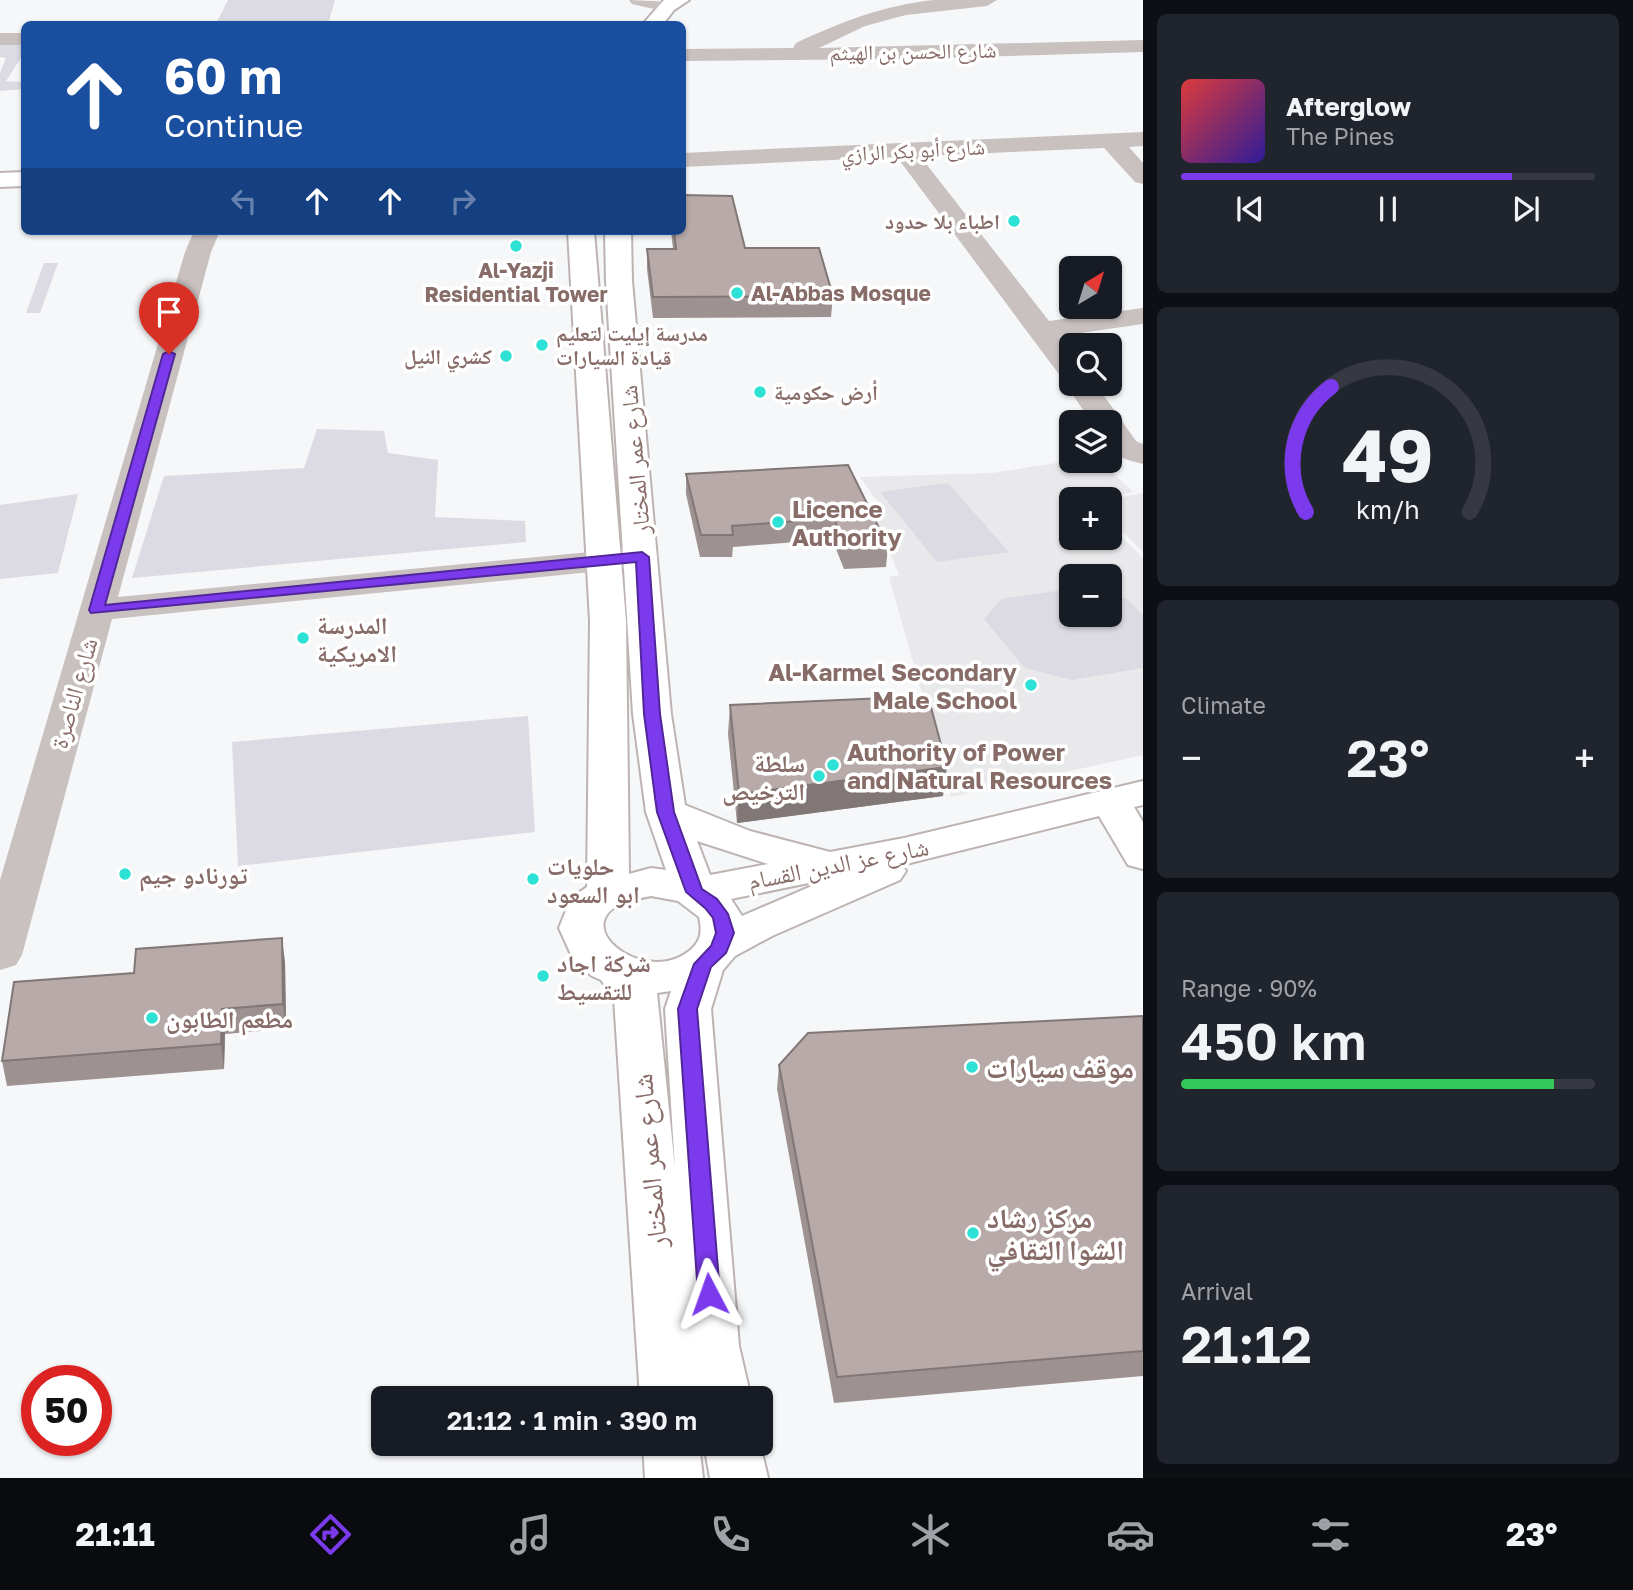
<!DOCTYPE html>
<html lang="en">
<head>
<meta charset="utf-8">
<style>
  :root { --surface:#171b24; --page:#20242c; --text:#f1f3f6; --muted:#9ea1a6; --line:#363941; --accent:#7c3aed }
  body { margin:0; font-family:"Golos Text","Noto Naskh Arabic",sans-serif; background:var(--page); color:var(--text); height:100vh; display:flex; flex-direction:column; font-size:26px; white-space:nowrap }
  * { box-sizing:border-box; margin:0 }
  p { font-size:23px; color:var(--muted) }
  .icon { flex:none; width:38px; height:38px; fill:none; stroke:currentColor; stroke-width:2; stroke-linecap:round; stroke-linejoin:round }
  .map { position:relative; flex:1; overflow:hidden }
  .details { display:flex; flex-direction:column; gap:14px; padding:14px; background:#0d0f14; width:490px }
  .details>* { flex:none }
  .hud { position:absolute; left:21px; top:21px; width:665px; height:214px; border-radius:10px; box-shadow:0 2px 5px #0004; background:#1a4fa0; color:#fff; overflow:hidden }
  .needle { width:46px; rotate:38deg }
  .tools { position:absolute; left:1059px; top:256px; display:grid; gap:14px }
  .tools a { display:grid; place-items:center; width:63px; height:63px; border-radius:10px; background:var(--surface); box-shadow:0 2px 5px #0004; font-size:35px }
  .speed { position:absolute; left:21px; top:1365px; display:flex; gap:14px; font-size:35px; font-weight:700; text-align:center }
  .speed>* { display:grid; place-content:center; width:91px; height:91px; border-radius:50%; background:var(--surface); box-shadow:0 2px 5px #0004; line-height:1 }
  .speed .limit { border:10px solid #d22; background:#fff; color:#111 }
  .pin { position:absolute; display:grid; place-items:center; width:60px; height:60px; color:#fff; margin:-72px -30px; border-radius:50% 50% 50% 0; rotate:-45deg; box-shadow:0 0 7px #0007 }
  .pin .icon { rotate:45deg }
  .me { position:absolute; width:77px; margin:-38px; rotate:356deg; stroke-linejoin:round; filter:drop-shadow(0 0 5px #0008) }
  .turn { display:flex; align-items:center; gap:24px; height:147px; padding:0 28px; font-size:32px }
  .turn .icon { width:91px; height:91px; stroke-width:2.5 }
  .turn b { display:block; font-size:49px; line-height:60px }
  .lanes { display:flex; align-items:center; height:66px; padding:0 28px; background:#0003; justify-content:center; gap:35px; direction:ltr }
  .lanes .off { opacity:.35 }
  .big { font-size:52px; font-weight:600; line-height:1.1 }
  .details .tile { flex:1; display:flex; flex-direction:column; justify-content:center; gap:10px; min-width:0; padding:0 24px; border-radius:10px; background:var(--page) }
  .details .dial { align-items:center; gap:0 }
  .dial svg { height:182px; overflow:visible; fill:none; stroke:var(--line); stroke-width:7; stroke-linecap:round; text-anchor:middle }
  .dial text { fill:var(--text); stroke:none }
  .song { display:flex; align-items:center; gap:21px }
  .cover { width:84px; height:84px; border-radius:10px; background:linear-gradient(135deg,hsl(0 70% 55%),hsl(250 70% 35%)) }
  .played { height:7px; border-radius:4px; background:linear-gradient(90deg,var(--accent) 80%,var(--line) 80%) }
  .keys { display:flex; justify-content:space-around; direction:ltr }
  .heat { display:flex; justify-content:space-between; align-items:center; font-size:38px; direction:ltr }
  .charge { height:10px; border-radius:5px; background:linear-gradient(90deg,#34c759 90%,var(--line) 0) }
  .trip { position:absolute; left:371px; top:1386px; width:402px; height:70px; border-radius:10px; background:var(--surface); box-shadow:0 2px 5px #0004; font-weight:600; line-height:70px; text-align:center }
  .dock { display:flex; height:112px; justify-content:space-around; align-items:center; background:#090b0e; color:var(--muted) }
  .dock .icon { width:49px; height:49px }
  .dock .active { color:var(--accent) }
  .dock b { font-size:32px; color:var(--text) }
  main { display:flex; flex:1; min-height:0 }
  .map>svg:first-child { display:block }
  .built { fill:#e9e8ea; fill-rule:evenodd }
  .green { fill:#dcdae3 }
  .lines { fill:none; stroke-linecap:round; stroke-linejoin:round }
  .secondary-casing { stroke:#bdb4b2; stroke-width:4 }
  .street { fill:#c9c1c0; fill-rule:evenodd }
  .secondary { fill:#fff; fill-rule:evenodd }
  .wall { fill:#9d9291 }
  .shaded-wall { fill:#807776 }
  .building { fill:#b7aaa9; stroke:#807776; stroke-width:2 }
  .route { fill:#7c3aed; stroke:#51269a; stroke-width:2 }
  .poi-dot { fill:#2de2d5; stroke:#fff; stroke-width:2.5 }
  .labels { text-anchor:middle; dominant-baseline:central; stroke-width:7; stroke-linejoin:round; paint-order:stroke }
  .far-street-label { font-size:21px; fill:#876c68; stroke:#fff }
  .far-poi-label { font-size:21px; font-weight:bold; fill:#876c68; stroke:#fff; text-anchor:start }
  .street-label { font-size:24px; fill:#876c68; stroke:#fff }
  .poi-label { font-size:24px; font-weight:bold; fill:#876c68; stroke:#fff; text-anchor:start }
  .near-poi-label { font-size:28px; font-weight:bold; fill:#876c68; stroke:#fff; text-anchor:start }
  .near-street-label { font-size:28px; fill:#876c68; stroke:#fff }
</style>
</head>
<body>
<main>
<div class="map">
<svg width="1143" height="1478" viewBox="0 0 1143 1478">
  <rect width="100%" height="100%" fill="#f6f7f9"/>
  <!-- built -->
  <g class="built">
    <path d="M1076 460H1099L1133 492 1101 499H1071V537H1110V525L1143 558V755L951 797 889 577 899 575 872 508H882L860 477 992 473ZM1071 576H1110V614H1071Z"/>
    <polygon points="1143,493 1143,552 1110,519 1110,499"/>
  </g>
  <!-- green -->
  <g class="green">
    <polygon points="228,0 335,0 328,24 216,24"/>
    <polygon points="0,44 24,44 24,53 6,81 21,82 24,78 24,89 0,91 0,73 6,58 0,57"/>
    <polygon points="44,263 58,263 40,313 26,313"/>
    <polygon points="317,429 384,431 388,453 438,460 435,517 525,521 526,542 132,578 164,476 304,468"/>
    <polygon points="948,483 1009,552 937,562 880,492"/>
    <polygon points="78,494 58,573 0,579 0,505"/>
    <polygon points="1071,589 1071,614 1110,614 1110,595 1127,599 1143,615 1143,668 1072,680 1025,668 984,619 1001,599"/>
    <polygon points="528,716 535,832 238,866 232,742"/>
  </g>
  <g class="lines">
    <!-- secondary casing -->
    <g class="secondary-casing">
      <g id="secondary">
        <polygon points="664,0 689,0 674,10 663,24 643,24"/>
        <polygon points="24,172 24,186 0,187 0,173"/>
        <path d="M568 231H594L626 621 629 874 651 868 666 870 646 812 633 714 606 281 605 231H631L632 281 671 714 685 805 750 831 830 852 904 838 1143 781V805L1134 807 1143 822V869L1128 865 1099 816 902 865 906 871 900 880 772 936 735 956 723 970 711 1009 739 1346 751 1398H640L614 998 601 980 592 976 573 959 559 928 571 898 587 887 590 621ZM697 841 768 864 710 875ZM828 879 742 916 731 899ZM651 896 678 901 699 917C703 934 700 944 685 954 640 983 567 925 625 902 633 899 643 898 651 896ZM671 991 665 1009 675 1168 657 993Z"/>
        <polygon points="643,1444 699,1444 703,1478 645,1478"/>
        <polygon points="704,1444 760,1444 768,1478 710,1478"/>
      </g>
    </g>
    <!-- street -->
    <g class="street">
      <polygon points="629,0 674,2 677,6 667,12 632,4"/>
      <path d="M934 0H997L987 6 906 15 865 26 819 48 1143 40V52L902 59 682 61V49L793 48 796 43C841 22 884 5 934 0Z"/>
      <rect x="0" y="33" width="24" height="12"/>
      <path d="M1143 132V146L1129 147 1143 163V184L1135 182 1104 148 920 156 1049 321 1143 308V324L1060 336 1071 351V383H1095L1136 441 1143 444V464C1111 456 1110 454 1110 422H1091L1065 383 1068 379 1061 377 897 157 682 167V153Z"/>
      <polygon points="194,231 220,231 211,252 118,597 642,547 654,550 659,557 654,564 642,567 112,619 22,955 16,965 0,970 0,880 185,252"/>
    </g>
    <!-- secondary -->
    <use href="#secondary" class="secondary"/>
  </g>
  <!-- wall -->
  <g class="wall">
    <polygon points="671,231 682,231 745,248 833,296 831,317 653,318 647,269 647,249 673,249"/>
    <polygon points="848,465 888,546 886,567 844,569 832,539 733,547 732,557 700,557 686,494 686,474"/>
    <polygon points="730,705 943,796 737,823 728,734"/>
    <polygon points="285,962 286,1029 225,1034 224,1069 7,1086 2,1061 134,973"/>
    <polygon points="1143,1016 1143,1376 834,1403 777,1089 779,1065"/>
  </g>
  <!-- shaded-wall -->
  <g class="shaded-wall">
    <polygon points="947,767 943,796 737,823 739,794"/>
    <polygon points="282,938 285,962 286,1029 283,1004"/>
    <polygon points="222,1009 225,1034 224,1069 221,1044"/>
  </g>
  <!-- building -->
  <g class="building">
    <polygon points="682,195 732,196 745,248 819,248 833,296 653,297 647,249 676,249 674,231 682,231"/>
    <polygon points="848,465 888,546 846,548 834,518 732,526 733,535 701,535 686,474"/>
    <polygon points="928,696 947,767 739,794 730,705"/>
    <polygon points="282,938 283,1004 222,1009 221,1044 2,1061 14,982 134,973 136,949"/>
    <polygon points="1143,1016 1143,1351 837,1377 779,1065 808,1033"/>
  </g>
  <!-- route -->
  <polygon class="route" points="169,351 175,354 105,605 642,552 649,557 660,714 674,812 702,889 717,899 728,914 734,933 726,953 711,967 697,1009 720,1294 716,1301 709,1303 701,1301 698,1294 678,1009 694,964 711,946 716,933 713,918 705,908 686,892 657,812 644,714 636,562 91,613 89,610 163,354"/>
  <!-- markers -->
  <g class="poi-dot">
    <circle cx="1014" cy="221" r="7"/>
    <circle cx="516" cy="246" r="7"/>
    <circle cx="737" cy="293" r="7"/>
    <circle cx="542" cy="345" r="7"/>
    <circle cx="506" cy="356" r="7"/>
    <circle cx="760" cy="392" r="7"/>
    <circle cx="778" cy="522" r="7"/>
    <circle cx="303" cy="638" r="7"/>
    <circle cx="1031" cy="685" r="7"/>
    <circle cx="833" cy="765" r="7"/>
    <circle cx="819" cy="776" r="7"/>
    <circle cx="125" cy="874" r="7"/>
    <circle cx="533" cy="879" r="7"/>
    <circle cx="543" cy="976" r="7"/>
    <circle cx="152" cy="1018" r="7"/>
    <circle cx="972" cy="1067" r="7"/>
    <circle cx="973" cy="1233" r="7"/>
  </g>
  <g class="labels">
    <!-- far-street labels -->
    <g class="far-street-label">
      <text transform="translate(913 51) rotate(-1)">شارع الحسن بن الهيثم</text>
      <text transform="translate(913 150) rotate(-3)">شارع أبو بكر الرازي</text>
    </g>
    <!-- far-poi labels -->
    <g class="far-poi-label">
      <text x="1000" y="221" text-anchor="end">اطباء بلا حدود</text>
      <text x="516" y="270" text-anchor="middle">Al-Yazji<tspan x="516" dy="24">Residential Tower</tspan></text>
      <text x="751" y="293">Al-Abbas Mosque</text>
      <text x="556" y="333">مدرسة إيليت لتعليم<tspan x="556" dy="24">قيادة السيارات</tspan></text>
      <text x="492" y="356" text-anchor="end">كشري النيل</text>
      <text x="774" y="392">أرض حكومية</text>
    </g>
    <!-- street labels -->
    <g class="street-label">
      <text transform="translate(634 460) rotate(-95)">شارع عمر المختار</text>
      <text transform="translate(73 693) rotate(-74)">شارع الناصرة</text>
      <text transform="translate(838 863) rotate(-11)">شارع عز الدين القسام</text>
    </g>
    <!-- poi labels -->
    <g class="poi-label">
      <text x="792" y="508">Licence<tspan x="792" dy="28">Authority</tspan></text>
      <text x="317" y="624">المدرسة<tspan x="317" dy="28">الامريكية</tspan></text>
      <text x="1017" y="671" text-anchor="end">Al-Karmel Secondary<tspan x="1017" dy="28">Male School</tspan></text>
      <text x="847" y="751">Authority of Power<tspan x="847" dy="28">and Natural Resources</tspan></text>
      <text x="805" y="762" text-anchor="end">سلطة<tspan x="805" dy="28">الترخيص</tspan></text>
      <text x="547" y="865">حلويات<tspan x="547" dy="28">ابو السعود</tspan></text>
      <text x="139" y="874">تورنادو جيم</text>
      <text x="557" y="962">شركة اجاد<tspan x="557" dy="28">للتقسيط</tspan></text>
      <text x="166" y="1018">مطعم الطابون</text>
    </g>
    <!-- near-poi labels -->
    <g class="near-poi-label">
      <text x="986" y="1067">موقف سيارات</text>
      <text x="987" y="1217">مركز رشاد<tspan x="987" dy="32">الشوا الثقافي</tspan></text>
    </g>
    <!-- near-street labels -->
    <g class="near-street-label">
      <text transform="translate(649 1161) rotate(-95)">شارع عمر المختار</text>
    </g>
  </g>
</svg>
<div class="tools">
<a><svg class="needle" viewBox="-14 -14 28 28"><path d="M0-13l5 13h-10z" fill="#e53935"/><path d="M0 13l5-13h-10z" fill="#9ea1a6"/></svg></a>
<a><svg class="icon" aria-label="search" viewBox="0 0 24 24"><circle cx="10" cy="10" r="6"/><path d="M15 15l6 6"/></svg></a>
<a><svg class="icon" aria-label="layers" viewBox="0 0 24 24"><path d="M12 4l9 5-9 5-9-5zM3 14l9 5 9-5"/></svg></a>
<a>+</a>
<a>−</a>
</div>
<div class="speed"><div class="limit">50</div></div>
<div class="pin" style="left:169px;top:354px;background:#d93025"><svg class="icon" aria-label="arrive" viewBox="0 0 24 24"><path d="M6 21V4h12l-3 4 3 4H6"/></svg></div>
<svg class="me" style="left:709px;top:1294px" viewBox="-20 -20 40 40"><path d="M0-17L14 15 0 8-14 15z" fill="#7c3aed" stroke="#fff" stroke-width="4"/></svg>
<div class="trip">21:12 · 1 min · 390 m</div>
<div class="hud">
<div class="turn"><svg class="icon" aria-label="ahead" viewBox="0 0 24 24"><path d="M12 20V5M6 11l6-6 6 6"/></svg><div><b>60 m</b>Continue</div></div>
<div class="lanes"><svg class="icon off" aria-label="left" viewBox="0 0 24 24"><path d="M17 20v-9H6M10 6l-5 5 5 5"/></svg><svg class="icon" aria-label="ahead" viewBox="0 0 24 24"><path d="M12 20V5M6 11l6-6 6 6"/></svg><svg class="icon" aria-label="ahead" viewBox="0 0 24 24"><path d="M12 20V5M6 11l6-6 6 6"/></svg><svg class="icon off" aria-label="right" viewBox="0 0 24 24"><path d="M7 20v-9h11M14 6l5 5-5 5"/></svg></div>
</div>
</div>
<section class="details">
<div class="tile">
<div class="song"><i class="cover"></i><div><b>Afterglow</b><p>The Pines</p></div></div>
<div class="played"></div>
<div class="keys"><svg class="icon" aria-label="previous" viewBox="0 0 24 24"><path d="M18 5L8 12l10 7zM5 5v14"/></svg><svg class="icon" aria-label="pause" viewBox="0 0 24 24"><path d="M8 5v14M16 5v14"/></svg><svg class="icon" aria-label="next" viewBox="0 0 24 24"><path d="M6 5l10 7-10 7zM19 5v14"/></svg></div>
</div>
<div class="tile dial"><svg viewBox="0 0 100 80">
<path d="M14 69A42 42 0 1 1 86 69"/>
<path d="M14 69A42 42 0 0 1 25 14" stroke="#7c3aed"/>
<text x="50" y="56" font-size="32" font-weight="700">49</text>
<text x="50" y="72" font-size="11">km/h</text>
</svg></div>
<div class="tile"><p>Climate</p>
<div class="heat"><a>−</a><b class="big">23°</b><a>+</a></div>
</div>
<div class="tile"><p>Range · 90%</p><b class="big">450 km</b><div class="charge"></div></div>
<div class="tile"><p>Arrival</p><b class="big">21:12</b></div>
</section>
</main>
<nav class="dock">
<b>21:11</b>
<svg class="icon active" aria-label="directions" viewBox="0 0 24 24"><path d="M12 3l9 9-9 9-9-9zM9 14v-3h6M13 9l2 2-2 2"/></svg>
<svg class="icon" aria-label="music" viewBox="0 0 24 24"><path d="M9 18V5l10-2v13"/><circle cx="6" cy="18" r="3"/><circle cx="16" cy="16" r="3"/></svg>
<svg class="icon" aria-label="phone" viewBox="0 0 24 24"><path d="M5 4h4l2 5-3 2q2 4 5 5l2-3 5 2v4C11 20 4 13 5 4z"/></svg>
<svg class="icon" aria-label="climate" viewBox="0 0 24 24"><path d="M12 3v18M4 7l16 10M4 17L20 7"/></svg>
<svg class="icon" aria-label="car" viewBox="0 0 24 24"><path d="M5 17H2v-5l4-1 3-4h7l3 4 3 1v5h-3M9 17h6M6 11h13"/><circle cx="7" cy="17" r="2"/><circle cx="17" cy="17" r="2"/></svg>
<svg class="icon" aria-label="filters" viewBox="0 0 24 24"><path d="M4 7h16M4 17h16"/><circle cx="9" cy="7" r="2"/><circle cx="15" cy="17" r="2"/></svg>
<b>23°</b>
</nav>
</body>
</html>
